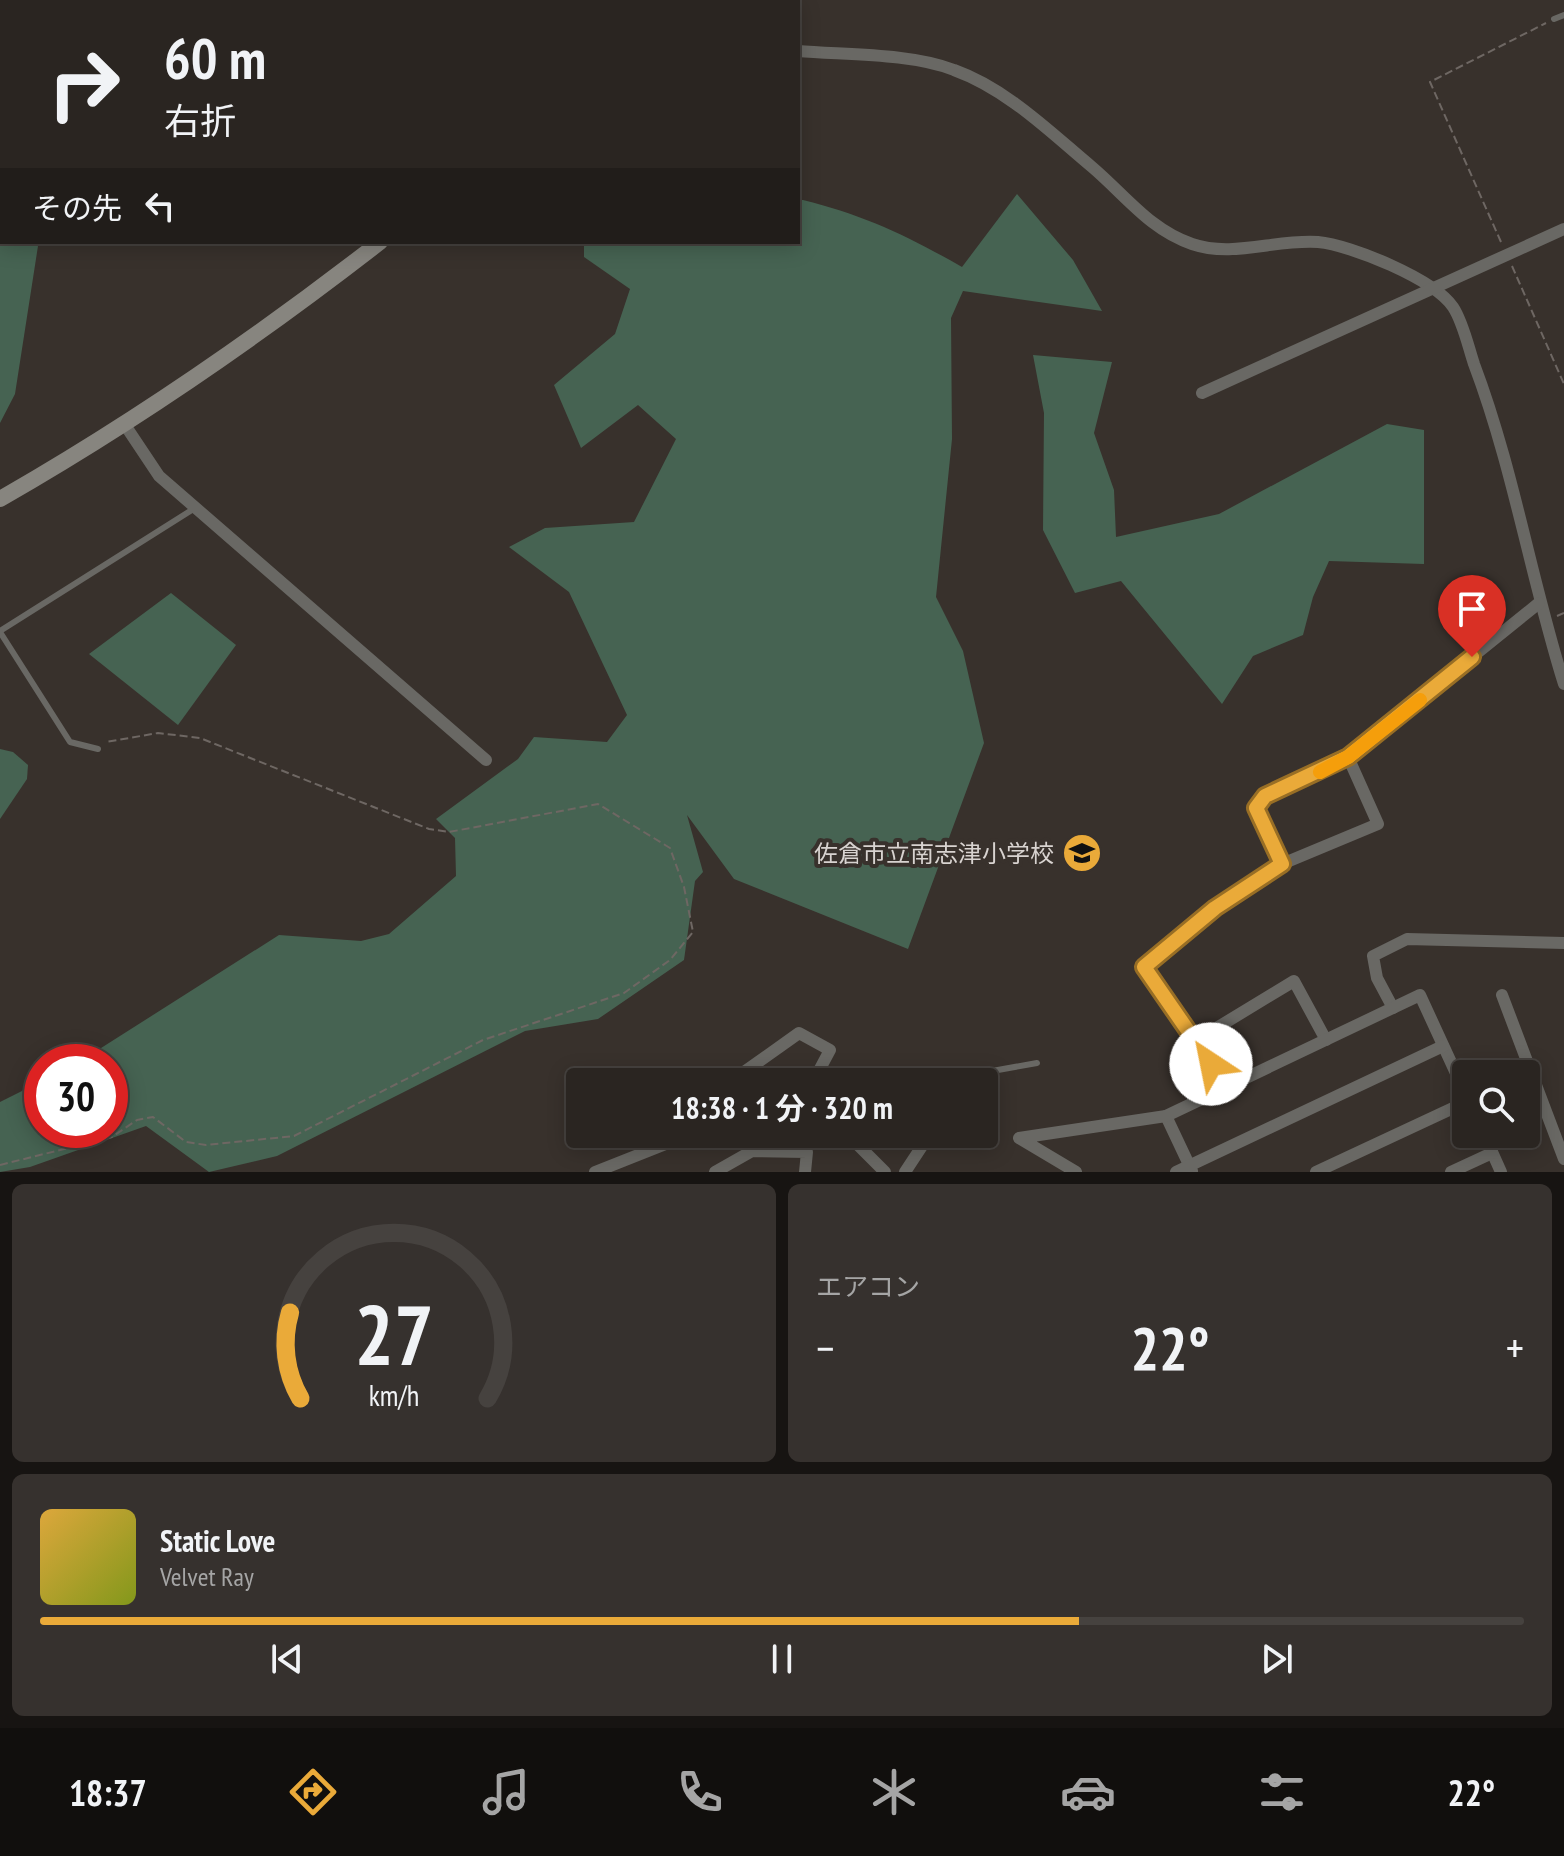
<!DOCTYPE html>
<html lang="ja">
<head>
<meta charset="utf-8">
<style>
  :root { --surface:#2a2521; --page:#36312e; --text:#f1f3f6; --muted:#a5a5a5; --line:#46423f; --accent:#eaaa39 }
  body { margin:0; font-family:"PT Sans Narrow","Noto Sans JP",sans-serif; background:var(--page); color:var(--text); height:100vh; display:flex; flex-direction:column; font-size:30px; white-space:nowrap }
  * { box-sizing:border-box; margin:0 }
  p { font-size:26px; color:var(--muted) }
  .icon { flex:none; width:44px; height:44px; fill:none; stroke:currentColor; stroke-width:2; stroke-linecap:round; stroke-linejoin:round }
  .map { position:relative; height:1172px; overflow:hidden }
  .details { display:flex; flex-direction:column; gap:12px; padding:12px; background:#171412; flex:1 }
  .details>* { flex:none }
  .banner { position:absolute; left:0px; top:0px; width:800px; height:244px; box-shadow:0 4px 20px #0003,0 0 0 2px var(--line); background:#2a2521; color:var(--text); overflow:hidden }
  .controls { position:absolute; left:1452px; top:1060px; display:grid; gap:16px }
  .controls a { display:grid; place-items:center; width:88px; height:88px; border-radius:8px; background:var(--surface); box-shadow:0 4px 20px #0003,0 0 0 2px var(--line); font-size:40px }
  .speed { position:absolute; left:24px; top:1044px; display:flex; gap:16px; font-size:40px; font-weight:700; text-align:center }
  .speed>* { display:grid; place-content:center; width:104px; height:104px; border-radius:50%; background:var(--surface); box-shadow:0 4px 20px #0003,0 0 0 2px var(--line); line-height:1 }
  .speed .limit { border:12px solid #d22; background:#fff; color:#111 }
  .pin { position:absolute; display:grid; place-items:center; width:68px; height:68px; color:#fff; margin:-82px -34px; border-radius:50% 50% 50% 0; rotate:-45deg; box-shadow:0 0 8px #0007 }
  .pin .icon { rotate:45deg }
  .me { position:absolute; width:88px; margin:-44px; rotate:326deg; stroke-linejoin:round; filter:drop-shadow(0 0 6px #0008) }
  .turn { display:flex; align-items:center; gap:28px; height:168px; padding:0 32px; font-size:36px }
  .turn .icon { width:104px; height:104px; stroke-width:2.5 }
  .turn b { display:block; font-size:56px; line-height:68px }
  .then { display:flex; align-items:center; height:76px; padding:0 32px; background:#0003; gap:16px; font-size:30px }
  .big { font-size:60px; font-weight:700; line-height:1.1 }
  .details .widget { flex:1; display:flex; flex-direction:column; justify-content:center; gap:12px; min-width:0; padding:0 28px; border-radius:12px; background:var(--page) }
  .details .dial { align-items:center; gap:0 }
  .dial svg { height:208px; overflow:visible; fill:none; stroke:var(--line); stroke-width:7; stroke-linecap:round; text-anchor:middle }
  .dial text { fill:var(--text); stroke:none }
  .song { display:flex; align-items:center; gap:24px }
  .cover { width:96px; height:96px; border-radius:12px; background:linear-gradient(135deg,hsl(40 70% 55%),hsl(70 70% 35%)) }
  .played { height:8px; border-radius:4px; background:linear-gradient(90deg,var(--accent) 70%,var(--line) 70%) }
  .keys { display:flex; justify-content:space-around; direction:ltr }
  .heat { display:flex; justify-content:space-between; align-items:center; font-size:44px; direction:ltr }
  .details .tiles { flex:1; display:grid; gap:12px; grid-template-columns:1fr 1fr }
  .widget:last-child { grid-column:span 2 }
  .trip { position:absolute; left:566px; top:1068px; width:432px; height:80px; border-radius:8px; background:var(--surface); box-shadow:0 4px 20px #0003,0 0 0 2px var(--line); font-weight:700; line-height:80px; text-align:center }
  .tab-bar { display:flex; height:128px; justify-content:space-around; align-items:center; background:#110f0d; color:var(--muted) }
  .tab-bar .icon { width:56px; height:56px }
  .tab-bar .active { color:var(--accent) }
  .tab-bar b { font-size:36px; color:var(--text) }
  .map>svg:first-child { display:block }
  .green { fill:#466352 }
  .lines { fill:none; stroke-linecap:round; stroke-linejoin:round }
  .path { stroke:#6e6763; stroke-width:2; stroke-dasharray:8 4; stroke-linecap:butt }
  .lane { stroke:#696864; stroke-width:6 }
  .street { stroke:#696864; stroke-width:12 }
  .secondary { stroke:#87857f; stroke-width:16 }
  .route-casing { stroke:#986e25; stroke-width:20 }
  .route { stroke:#eaaa39; stroke-width:14 }
  .slow { stroke:#f59e0b; stroke-width:14 }
  .labels { text-anchor:middle; dominant-baseline:central; stroke-width:8; stroke-linejoin:round; paint-order:stroke }
  .poi-label { font-size:24px; fill:#d8d3d0; stroke:#38312c; text-anchor:end }
</style>
</head>
<body>
<div class="map">
<svg width="1564" height="1172" viewBox="0 0 1564 1172">
  <rect width="100%" height="100%" fill="#38312c"/>
  <!-- green -->
  <g class="green">
    <polygon points="0,194 2,242 170,242 38,246 15,394 0,423"/>
    <path d="M1017 194 1073 260 1102 311 963 291 951 318 952 439 936 597 963 651 984 743 908 949 734 879 687 815 703 872 695 881 684 960 598 1019 525 1031 277 1156 209 1172 146 1126 30 1167 0 1172V1102L42 1081V1130H110V1062H79L279 935 361 941 389 934 456 876 455 838 436 819 518 759 534 737 607 742 627 715 569 592 509 547 545 528 634 522 676 439 638 405 581 448 554 385 615 334 630 289 584 257V242H798V200H803C864 215 908 236 962 267Z"/>
    <polygon points="1033,355 1112,362 1094,433 1114,490 1116,537 1219,514 1387,424 1424,430 1424,564 1329,561 1313,597 1303,635 1253,656 1222,704 1121,581 1075,593 1043,530 1044,413"/>
    <polygon points="171,593 236,645 178,725 89,654"/>
    <polygon points="0,749 13,752 28,765 27,779 0,819"/>
  </g>
  <g class="lines">
    <!-- path -->
    <g class="path">
      <polyline points="1501,242 1430,82 1546,23"/>
      <polyline points="1512,266 1564,384"/>
      <polyline points="1557,616 1564,613"/>
      <polyline points="0,1165 112,1137 137,1120 153,1117 186,1142 206,1145 294,1136 483,1040 624,993 670,960 693,932 684,887 670,848 598,804 449,832 429,829 200,738 158,733 106,742"/>
    </g>
    <!-- lane -->
    <g class="lane">
      <polyline points="435,0 437,2"/>
      <polyline points="1554,19 1564,15"/>
      <polyline points="0,631 195,508"/>
      <polyline points="0,632 70,742 98,749"/>
      <polyline points="970,1075 1037,1063"/>
    </g>
    <!-- street -->
    <g class="street">
      <polyline points="549,0 550,2"/>
      <path d="M798 51C845 55 911 53 954 70 1007 89 1050 132 1092 167 1125 195 1150 230 1192 244 1233 258 1275 239 1318 242 1351 245 1434 279 1453 307 1463 322 1468 346 1474 364 1513 467 1531 579 1564 684"/>
      <polyline points="1202,393 1564,229"/>
      <polyline points="125,425 159,476 486,760"/>
      <polyline points="1282,864 1256,808 1260,801 1348,757 1539,603"/>
      <polyline points="1502,995 1564,1159"/>
      <polyline points="1393,1008 1377,978 1373,956 1407,939 1564,943"/>
      <polyline points="1195,1041 1294,981 1326,1040"/>
      <polyline points="730,1082 799,1033 830,1050 813,1082"/>
      <polyline points="965,1082 970,1075"/>
      <polyline points="1226,1087 1144,967 1215,908 1282,864 1378,824 1348,757"/>
      <polyline points="1166,1116 1192,1171"/>
      <polyline points="847,1134 885,1172"/>
      <polyline points="1484,1134 1501,1172"/>
      <polyline points="595,1172 691,1134"/>
      <polyline points="715,1172 752,1151 807,1152 805,1172"/>
      <polyline points="905,1172 930,1134"/>
      <polyline points="1076,1172 1019,1138 1166,1116 1420,995 1466,1095"/>
      <polyline points="1176,1172 1443,1046"/>
      <polyline points="1316,1172 1466,1102"/>
      <polyline points="1451,1172 1492,1153"/>
    </g>
    <!-- secondary -->
    <g class="secondary">
      <polyline points="720,2 724,0"/>
      <path d="M0 499C133 423 259 336 380 242"/>
    </g>
  </g>
  <g class="lines">
    <!-- route casing -->
    <g class="route-casing">
      <polyline id="route" points="1211,1064 1144,967 1215,908 1282,864 1256,808 1265,796 1348,757 1472,657"/>
    </g>
    <!-- route -->
    <use href="#route" class="route"/>
    <!-- slow -->
    <polyline class="slow" points="1320,772 1348,757 1420,700"/>
  </g>
  <!-- icons -->
  <defs>
    <g id="school-disc" transform="scale(2)"><circle r="9.5" fill="#eaaa39" stroke="#38312c"/><path d="M0-5L7-2L0 1L-7-2ZM-4 1L0 2.5L4 1V4Q0 6-4 4Z" fill="#111"/></g>
  </defs>
  <g fill-rule="evenodd">
    <use href="#school-disc" x="1082" y="853"/>
  </g>
  <g class="labels">
    <!-- poi labels -->
    <g class="poi-label">
      <text x="1054" y="853">佐倉市立南志津小学校</text>
    </g>
  </g>
</svg>
<div class="controls">
<a><svg class="icon" aria-label="search" viewBox="0 0 24 24"><circle cx="10" cy="10" r="6"/><path d="M15 15l6 6"/></svg></a>
</div>
<div class="speed"><div class="limit">30</div></div>
<div class="pin" style="left:1472px;top:657px;background:#d93025"><svg class="icon" aria-label="arrive" viewBox="0 0 24 24"><path d="M6 21V4h12l-3 4 3 4H6"/></svg></div>
<svg class="me" style="left:1211px;top:1064px" viewBox="-20 -20 40 40"><circle r="19" fill="#fff"/><path d="M0-13L10 11 0 6-10 11z" fill="#eaaa39"/></svg>
<div class="trip">18:38 · 1 分 · 320 m</div>
<div class="banner">
<div class="turn"><svg class="icon" aria-label="right" viewBox="0 0 24 24"><path d="M7 20v-9h11M14 6l5 5-5 5"/></svg><div><b>60 m</b>右折</div></div>
<div class="then">その先<svg class="icon" aria-label="left" viewBox="0 0 24 24"><path d="M17 20v-9H6M10 6l-5 5 5 5"/></svg></div>
</div>
</div>
<section class="details">
<div class="tiles">
<div class="widget dial"><svg viewBox="0 0 100 80">
<path d="M14 69A42 42 0 1 1 86 69"/>
<path d="M14 69A42 42 0 0 1 10 36" stroke="#eaaa39"/>
<text x="50" y="56" font-size="32" font-weight="700">27</text>
<text x="50" y="72" font-size="11">km/h</text>
</svg></div>
<div class="widget"><p>エアコン</p>
<div class="heat"><a>−</a><b class="big">22°</b><a>+</a></div>
</div>
<div class="widget">
<div class="song"><i class="cover"></i><div><b>Static Love</b><p>Velvet Ray</p></div></div>
<div class="played"></div>
<div class="keys"><svg class="icon" aria-label="previous" viewBox="0 0 24 24"><path d="M18 5L8 12l10 7zM5 5v14"/></svg><svg class="icon" aria-label="pause" viewBox="0 0 24 24"><path d="M8 5v14M16 5v14"/></svg><svg class="icon" aria-label="next" viewBox="0 0 24 24"><path d="M6 5l10 7-10 7zM19 5v14"/></svg></div>
</div>
</div>
</section>
<nav class="tab-bar">
<b>18:37</b>
<svg class="icon active" aria-label="directions" viewBox="0 0 24 24"><path d="M12 3l9 9-9 9-9-9zM9 14v-3h6M13 9l2 2-2 2"/></svg>
<svg class="icon" aria-label="music" viewBox="0 0 24 24"><path d="M9 18V5l10-2v13"/><circle cx="6" cy="18" r="3"/><circle cx="16" cy="16" r="3"/></svg>
<svg class="icon" aria-label="phone" viewBox="0 0 24 24"><path d="M5 4h4l2 5-3 2q2 4 5 5l2-3 5 2v4C11 20 4 13 5 4z"/></svg>
<svg class="icon" aria-label="climate" viewBox="0 0 24 24"><path d="M12 3v18M4 7l16 10M4 17L20 7"/></svg>
<svg class="icon" aria-label="car" viewBox="0 0 24 24"><path d="M5 17H2v-5l4-1 3-4h7l3 4 3 1v5h-3M9 17h6M6 11h13"/><circle cx="7" cy="17" r="2"/><circle cx="17" cy="17" r="2"/></svg>
<svg class="icon" aria-label="filters" viewBox="0 0 24 24"><path d="M4 7h16M4 17h16"/><circle cx="9" cy="7" r="2"/><circle cx="15" cy="17" r="2"/></svg>
<b>22°</b>
</nav>
</body>
</html>
